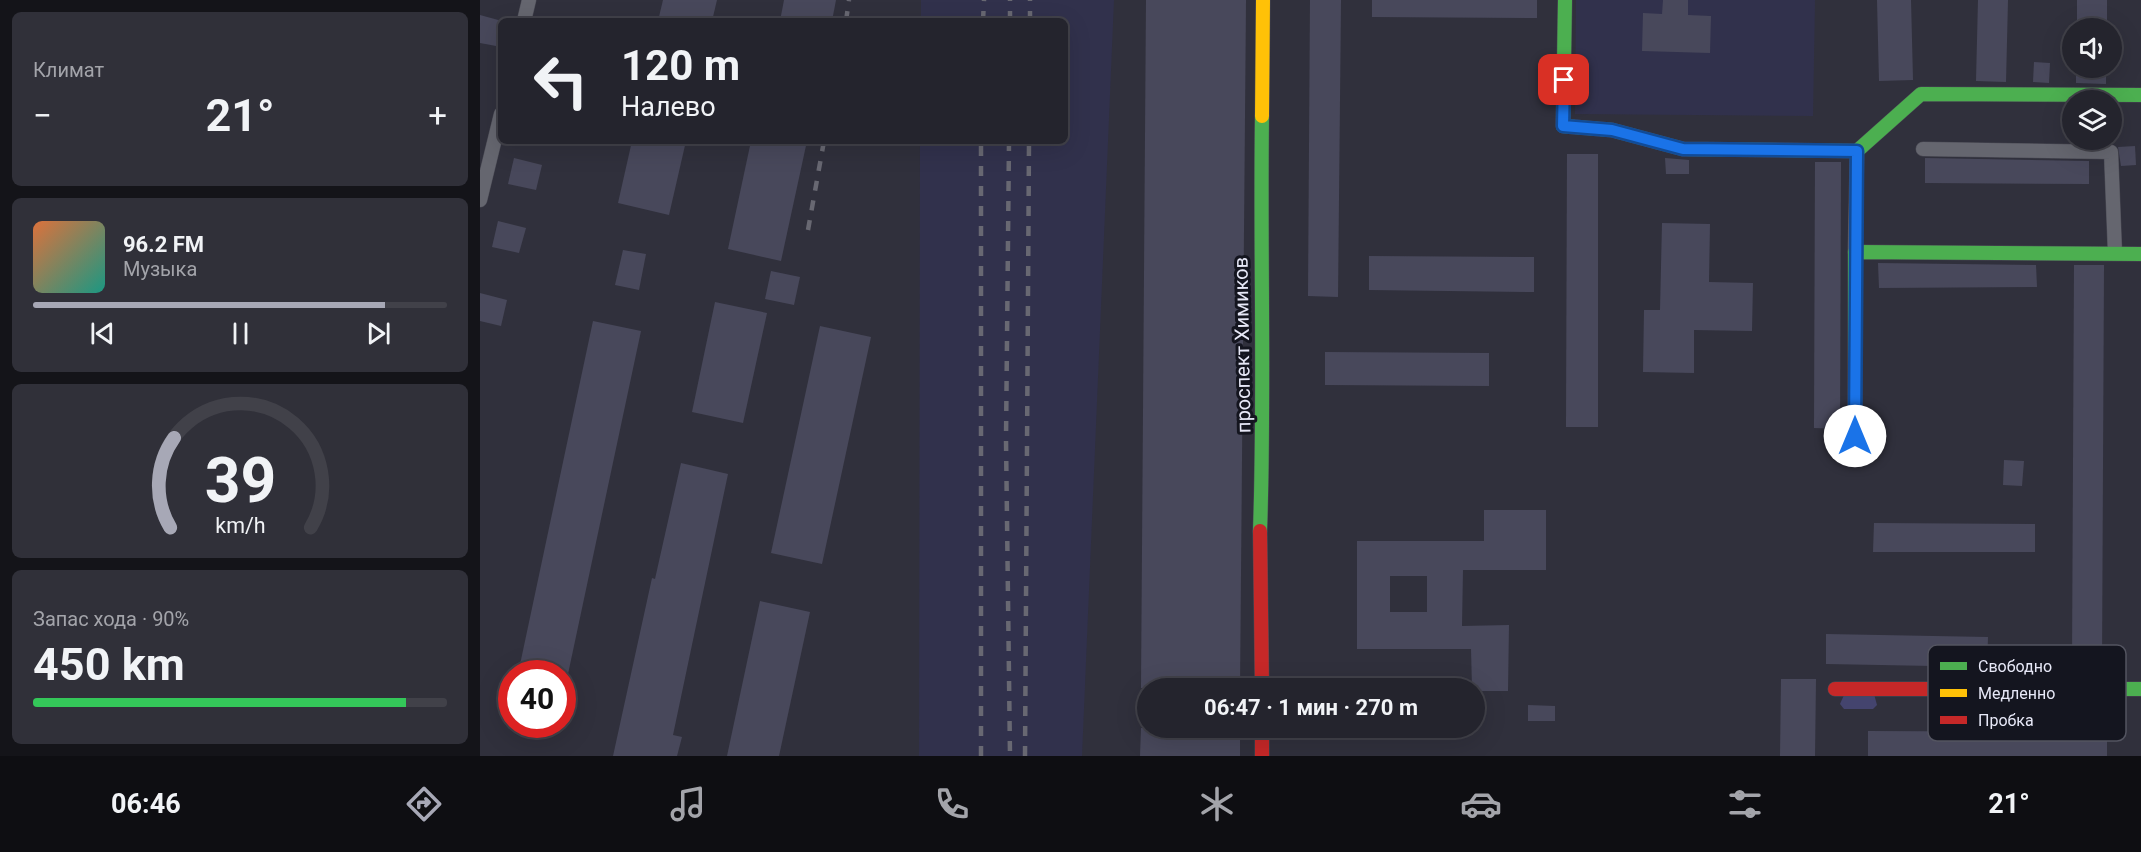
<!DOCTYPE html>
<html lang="ru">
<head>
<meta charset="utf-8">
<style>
  :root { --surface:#24242d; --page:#303039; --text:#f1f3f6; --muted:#a3a4aa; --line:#414149; --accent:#a7a8b6 }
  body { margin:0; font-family:Roboto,sans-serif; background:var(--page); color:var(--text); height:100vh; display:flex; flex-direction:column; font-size:22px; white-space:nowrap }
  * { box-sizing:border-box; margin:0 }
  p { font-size:20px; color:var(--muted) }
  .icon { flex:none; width:33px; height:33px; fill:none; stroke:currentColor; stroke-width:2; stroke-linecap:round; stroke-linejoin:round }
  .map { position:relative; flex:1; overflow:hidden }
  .side { display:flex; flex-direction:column; gap:12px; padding:12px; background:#141419; width:480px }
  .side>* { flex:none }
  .banner { position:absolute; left:18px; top:18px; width:570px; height:126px; border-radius:9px; box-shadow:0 6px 24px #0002,0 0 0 2px var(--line); background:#24242d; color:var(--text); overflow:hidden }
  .fabs { position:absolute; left:1582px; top:18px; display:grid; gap:12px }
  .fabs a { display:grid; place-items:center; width:60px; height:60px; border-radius:50%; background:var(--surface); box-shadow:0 6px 24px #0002,0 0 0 2px var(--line); font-size:30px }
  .speed { position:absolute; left:18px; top:660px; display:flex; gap:12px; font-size:30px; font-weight:700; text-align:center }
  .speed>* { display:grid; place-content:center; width:78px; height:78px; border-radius:50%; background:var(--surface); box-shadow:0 6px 24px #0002,0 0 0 2px var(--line); line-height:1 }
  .speed .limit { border:9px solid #d22; background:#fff; color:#111 }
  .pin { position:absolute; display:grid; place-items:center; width:51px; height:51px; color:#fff; margin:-26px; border-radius:12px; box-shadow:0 3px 9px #0006 }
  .me { position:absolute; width:66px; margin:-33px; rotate:0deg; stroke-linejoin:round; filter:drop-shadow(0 0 4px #0008) }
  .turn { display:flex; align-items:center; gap:21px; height:126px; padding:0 24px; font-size:27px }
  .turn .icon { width:78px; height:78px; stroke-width:2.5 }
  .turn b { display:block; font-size:42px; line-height:51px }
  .big { font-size:45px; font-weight:700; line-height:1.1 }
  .side .widget { flex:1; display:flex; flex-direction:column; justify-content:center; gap:9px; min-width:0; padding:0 21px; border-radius:9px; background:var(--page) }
  .side .dial { align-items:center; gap:0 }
  .dial svg { height:156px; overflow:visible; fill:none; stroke:var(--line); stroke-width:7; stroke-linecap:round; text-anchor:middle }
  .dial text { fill:var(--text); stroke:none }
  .song { display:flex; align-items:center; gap:18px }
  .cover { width:72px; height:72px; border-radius:9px; background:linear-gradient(135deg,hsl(20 70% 55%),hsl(170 70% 35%)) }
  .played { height:6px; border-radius:3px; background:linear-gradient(90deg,var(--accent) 85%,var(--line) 85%) }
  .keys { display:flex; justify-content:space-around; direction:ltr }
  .heat { display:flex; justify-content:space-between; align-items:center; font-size:33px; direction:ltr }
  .charge { height:9px; border-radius:4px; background:linear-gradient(90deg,#34c759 90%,var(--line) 0) }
  .trip { position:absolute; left:657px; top:678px; width:348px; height:60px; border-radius:30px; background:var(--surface); box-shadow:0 6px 24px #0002,0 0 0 2px var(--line); font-weight:700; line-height:60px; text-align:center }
  .tab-bar { display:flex; height:96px; justify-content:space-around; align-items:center; background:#0e0e12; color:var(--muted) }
  .tab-bar .icon { width:42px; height:42px }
  .tab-bar .active { color:var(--accent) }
  .tab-bar b { font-size:27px; color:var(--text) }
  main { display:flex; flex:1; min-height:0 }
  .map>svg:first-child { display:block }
  .built { fill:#31314c }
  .green { fill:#44446e }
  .building { fill:#48485b; fill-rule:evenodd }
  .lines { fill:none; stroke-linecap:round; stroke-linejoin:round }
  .street-casing { stroke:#4b4b55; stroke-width:15 }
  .fast-casing { stroke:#4b4b55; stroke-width:15 }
  .slow-casing { stroke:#4b4b55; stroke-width:15 }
  .jam-casing { stroke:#4b4b55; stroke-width:15 }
  .street { stroke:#65666f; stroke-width:14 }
  .fast { stroke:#4caf50; stroke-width:14 }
  .slow { stroke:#ffc107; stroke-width:14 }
  .jam { stroke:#c62828; stroke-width:14 }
  .rail { stroke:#686872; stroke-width:4.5; stroke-dasharray:10 10; stroke-linecap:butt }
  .route-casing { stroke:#114b97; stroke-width:15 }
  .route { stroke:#1a73e8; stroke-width:10 }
  .labels { text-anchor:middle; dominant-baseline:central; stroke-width:6; stroke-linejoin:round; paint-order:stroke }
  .street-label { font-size:20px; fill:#e7e8f7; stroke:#14151f }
  .key { fill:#14151f; stroke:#535460; stroke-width:1.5 }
  .key-label { font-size:16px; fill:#e7e8f7 }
</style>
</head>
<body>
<main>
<section class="side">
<div class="widget"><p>Климат</p>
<div class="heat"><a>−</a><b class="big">21°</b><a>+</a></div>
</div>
<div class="widget">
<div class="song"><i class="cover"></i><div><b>96.2 FM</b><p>Музыка</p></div></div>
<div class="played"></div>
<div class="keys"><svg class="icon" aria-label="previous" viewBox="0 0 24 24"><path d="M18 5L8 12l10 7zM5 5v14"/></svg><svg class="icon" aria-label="pause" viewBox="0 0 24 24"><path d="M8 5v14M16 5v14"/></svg><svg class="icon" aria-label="next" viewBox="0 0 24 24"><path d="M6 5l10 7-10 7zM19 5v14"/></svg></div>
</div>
<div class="widget dial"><svg viewBox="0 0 100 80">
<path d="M14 69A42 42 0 1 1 86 69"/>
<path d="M14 69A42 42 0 0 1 16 23" stroke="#a7a8b6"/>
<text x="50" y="56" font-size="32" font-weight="700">39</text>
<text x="50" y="72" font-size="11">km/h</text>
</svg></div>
<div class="widget"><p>Запас хода · 90%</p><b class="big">450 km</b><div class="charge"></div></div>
</section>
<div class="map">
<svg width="1661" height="756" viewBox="0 0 1661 756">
  <rect width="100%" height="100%" fill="#30303c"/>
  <!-- built -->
  <g class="built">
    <polygon points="441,0 634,0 602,756 439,756 440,141 585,141 585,21 441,21"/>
    <polygon points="1096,0 1335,0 1333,116 1095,114"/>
  </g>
  <!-- green -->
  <polygon class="green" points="1394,694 1397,705 1393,709 1364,709 1360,704 1364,695"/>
  <!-- building -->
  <g class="building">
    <polygon points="183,0 237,0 232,21 178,21"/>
    <polygon points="304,0 356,0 352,21 300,21"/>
    <polygon points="666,0 766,0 760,688 661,688"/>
    <polygon points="830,0 861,0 858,297 828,296"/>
    <polygon points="892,0 1057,0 1057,18 892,17"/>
    <polygon points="1183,0 1208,0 1208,15 1231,16 1230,53 1162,51 1163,13 1182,14"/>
    <polygon points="1397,0 1431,0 1433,80 1399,81"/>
    <polygon points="1498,0 1528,0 1526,82 1496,81"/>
    <rect x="1597" y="0" width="30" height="28"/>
    <polygon points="0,15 22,21 16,46 0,43"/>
    <polygon points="1554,62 1570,63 1569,83 1553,82"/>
    <polygon points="1596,68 1626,68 1626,84 1596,83"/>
    <polygon points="152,141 206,141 189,215 138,203"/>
    <polygon points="271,141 327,141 301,261 248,249"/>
    <polygon points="1655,146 1656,165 1641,166 1638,147"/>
    <polygon points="1087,154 1118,154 1118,427 1086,427"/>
    <polygon points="34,158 62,165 56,190 28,184"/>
    <polygon points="1185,158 1209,160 1209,174 1186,174"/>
    <polygon points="1445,158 1609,161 1609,184 1445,183"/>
    <polygon points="1335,162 1361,162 1360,429 1334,428"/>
    <polygon points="18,221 46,228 39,253 12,247"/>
    <polygon points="1182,223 1230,224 1229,282 1273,283 1272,331 1214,330 1214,373 1163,372 1164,310 1180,310"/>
    <polygon points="143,250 166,254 159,290 135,285"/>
    <polygon points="889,256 1054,257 1054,292 889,290"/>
    <polygon points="1398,263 1556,265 1557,287 1399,288"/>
    <polygon points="1594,265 1624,265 1622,665 1592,665"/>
    <polygon points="291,271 320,277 314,305 285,299"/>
    <polygon points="0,293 27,300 21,326 0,321"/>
    <polygon points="235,302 287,313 263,423 212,412"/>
    <polygon points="113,321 161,331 88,674 38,674"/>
    <polygon points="340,326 391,337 342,564 291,553"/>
    <polygon points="845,352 1009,353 1009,386 845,385"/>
    <polygon points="1524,460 1544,461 1542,486 1523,485"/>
    <polygon points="201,463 248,474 193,735 202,737 197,756 133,756 172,578 175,579"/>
    <path d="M1004 510H1066V570H983L982 626 1029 625 1028 691H994L992 688 991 649H877V541H1004ZM910 576H947V612H910Z"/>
    <polygon points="1394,523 1555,524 1555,552 1393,552"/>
    <polygon points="280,601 330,612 299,756 247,756"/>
    <polygon points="1346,634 1508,637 1507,667 1346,664"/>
    <polygon points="1301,679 1336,679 1335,756 1300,756"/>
    <polygon points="1048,705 1075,706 1075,721 1048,721"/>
    <polygon points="661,728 760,728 760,756 660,756"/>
    <polygon points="1388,731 1627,732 1627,756 1388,756"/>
  </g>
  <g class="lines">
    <!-- street casing -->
    <g class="street-casing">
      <g id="street">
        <polyline points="44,21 49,0"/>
        <polyline points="1443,149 1631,152 1635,253"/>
        <polyline points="0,200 21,114"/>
        <polyline points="1375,252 1377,151"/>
      </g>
    </g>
    <!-- fast casing -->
    <g class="fast-casing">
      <g id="fast">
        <polyline points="1085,0 1083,126 1132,130 1203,149 1377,151 1441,94 1661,95"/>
        <polyline points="1375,436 1375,252 1661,254"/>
        <path d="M780 531C785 393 780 254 782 116"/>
        <polyline points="1554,689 1661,689"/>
      </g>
    </g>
    <!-- slow casing -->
    <g class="slow-casing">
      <polyline id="slow" points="782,116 783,0"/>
    </g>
    <!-- jam casing -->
    <g class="jam-casing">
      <g id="jam">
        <polyline points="780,531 782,688"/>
        <polyline points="1355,689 1554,689"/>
        <polyline points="782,728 782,756"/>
      </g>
    </g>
    <!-- street -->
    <use href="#street" class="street"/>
    <!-- fast -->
    <use href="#fast" class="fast"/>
    <!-- slow -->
    <use href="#slow" class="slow"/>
    <!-- jam -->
    <use href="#jam" class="jam"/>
    <!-- rail -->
    <g class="rail">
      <polyline points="366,21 369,0"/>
      <polyline points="503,21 504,0"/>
      <polyline points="530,21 530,0"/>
      <polyline points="550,21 550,0"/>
      <polyline points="529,141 526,440 530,756"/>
      <polyline points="328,230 344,141"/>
      <polyline points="501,756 501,141"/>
      <polyline points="545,756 549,141"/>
    </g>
  </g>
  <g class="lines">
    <!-- route casing -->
    <g class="route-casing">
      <polyline id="route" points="1084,80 1083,126 1132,130 1203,149 1377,151 1375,436"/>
    </g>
    <!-- route -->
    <use href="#route" class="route"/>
  </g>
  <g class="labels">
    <!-- street labels -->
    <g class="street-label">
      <text transform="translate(762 345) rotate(-91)">проспект Химиков</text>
    </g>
  </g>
  <!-- legend -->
  <rect x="1448" y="645" width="198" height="96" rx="9" class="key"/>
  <rect x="1460" y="662" width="27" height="8" fill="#4caf50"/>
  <rect x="1460" y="689" width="27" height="8" fill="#ffc107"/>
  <rect x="1460" y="716" width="27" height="8" fill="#c62828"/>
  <g class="key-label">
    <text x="1498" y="672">Свободно</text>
    <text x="1498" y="699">Медленно</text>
    <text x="1498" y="726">Пробка</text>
  </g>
</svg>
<div class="fabs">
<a><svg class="icon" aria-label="sound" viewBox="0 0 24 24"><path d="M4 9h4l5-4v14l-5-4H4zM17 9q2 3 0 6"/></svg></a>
<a><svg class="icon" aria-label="layers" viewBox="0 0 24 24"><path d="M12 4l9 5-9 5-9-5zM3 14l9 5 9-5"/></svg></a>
</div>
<div class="speed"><div class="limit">40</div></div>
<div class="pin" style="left:1084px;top:80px;background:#d93025"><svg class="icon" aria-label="arrive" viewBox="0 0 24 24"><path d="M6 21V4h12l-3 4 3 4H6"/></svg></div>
<svg class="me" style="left:1375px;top:436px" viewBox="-20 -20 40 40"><circle r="19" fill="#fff"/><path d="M0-13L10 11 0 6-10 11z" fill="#1a73e8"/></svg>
<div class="trip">06:47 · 1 мин · 270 m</div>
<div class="banner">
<div class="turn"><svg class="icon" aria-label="left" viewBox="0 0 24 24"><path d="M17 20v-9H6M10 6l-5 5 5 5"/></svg><div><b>120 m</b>Налево</div></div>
</div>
</div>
</main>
<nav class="tab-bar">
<b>06:46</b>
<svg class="icon active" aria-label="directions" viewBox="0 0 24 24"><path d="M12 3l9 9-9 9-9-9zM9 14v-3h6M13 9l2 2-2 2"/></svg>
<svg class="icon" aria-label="music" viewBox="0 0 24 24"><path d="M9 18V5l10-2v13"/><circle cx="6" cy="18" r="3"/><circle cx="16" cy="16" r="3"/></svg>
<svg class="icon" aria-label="phone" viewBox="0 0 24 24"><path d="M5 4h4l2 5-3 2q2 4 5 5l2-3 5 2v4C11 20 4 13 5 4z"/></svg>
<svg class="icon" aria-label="climate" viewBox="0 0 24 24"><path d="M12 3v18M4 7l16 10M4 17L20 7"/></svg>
<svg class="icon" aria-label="car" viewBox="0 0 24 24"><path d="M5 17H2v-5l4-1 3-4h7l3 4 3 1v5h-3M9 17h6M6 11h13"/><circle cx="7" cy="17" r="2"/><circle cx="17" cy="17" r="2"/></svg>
<svg class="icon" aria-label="filters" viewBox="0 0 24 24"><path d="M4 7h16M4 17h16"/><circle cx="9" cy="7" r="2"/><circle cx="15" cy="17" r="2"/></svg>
<b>21°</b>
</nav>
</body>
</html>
